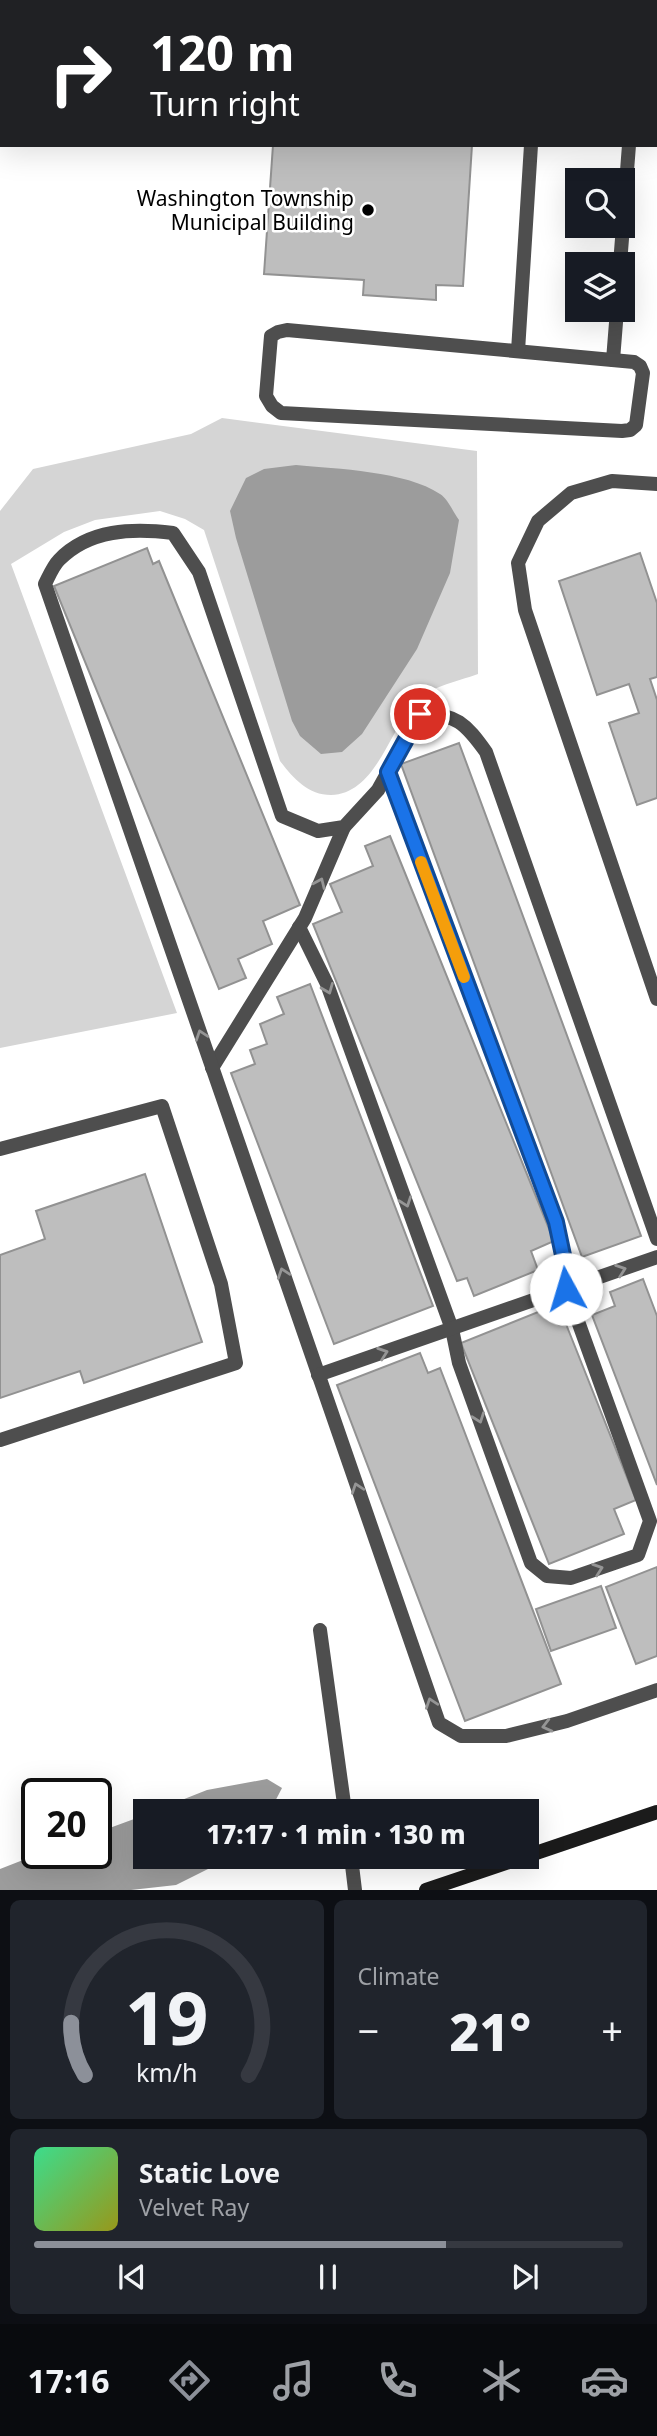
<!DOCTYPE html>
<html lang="en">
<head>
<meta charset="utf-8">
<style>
  :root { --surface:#171b24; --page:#20242c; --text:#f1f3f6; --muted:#9ea1a6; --line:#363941; --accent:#8c9099 }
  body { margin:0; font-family:"Noto Sans",sans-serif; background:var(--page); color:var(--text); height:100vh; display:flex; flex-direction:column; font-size:26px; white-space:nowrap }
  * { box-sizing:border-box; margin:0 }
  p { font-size:23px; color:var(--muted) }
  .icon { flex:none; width:38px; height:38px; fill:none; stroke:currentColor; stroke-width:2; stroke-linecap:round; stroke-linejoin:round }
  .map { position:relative; height:1890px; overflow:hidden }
  .details { display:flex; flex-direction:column; gap:10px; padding:10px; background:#0d0f14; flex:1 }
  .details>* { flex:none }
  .banner { position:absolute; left:0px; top:0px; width:658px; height:147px; box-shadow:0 7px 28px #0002; background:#202124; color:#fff; overflow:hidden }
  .buttons { position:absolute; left:565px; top:168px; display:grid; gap:14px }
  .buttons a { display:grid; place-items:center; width:70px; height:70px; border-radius:0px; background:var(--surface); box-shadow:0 7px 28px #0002; font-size:35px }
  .speed { position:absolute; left:21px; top:1778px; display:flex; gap:14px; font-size:35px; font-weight:700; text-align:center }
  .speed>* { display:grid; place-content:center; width:91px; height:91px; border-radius:50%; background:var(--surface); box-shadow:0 7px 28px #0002; line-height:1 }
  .speed .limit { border:4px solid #111; border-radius:10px; background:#fff; color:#111 }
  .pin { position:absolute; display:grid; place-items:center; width:60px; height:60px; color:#fff; margin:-30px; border:4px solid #fff; border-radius:50%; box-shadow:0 2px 7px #0007 }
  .me { position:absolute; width:77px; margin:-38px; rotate:354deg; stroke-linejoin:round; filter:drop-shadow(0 0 5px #0008) }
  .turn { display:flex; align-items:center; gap:24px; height:147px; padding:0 35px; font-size:32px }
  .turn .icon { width:91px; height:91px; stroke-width:2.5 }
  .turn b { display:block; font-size:49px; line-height:60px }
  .big { font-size:52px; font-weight:800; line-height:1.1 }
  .details .card { flex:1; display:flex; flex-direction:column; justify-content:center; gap:10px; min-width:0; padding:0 24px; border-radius:10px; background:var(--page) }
  .details .dial { align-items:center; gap:0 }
  .dial svg { height:182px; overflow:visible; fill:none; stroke:var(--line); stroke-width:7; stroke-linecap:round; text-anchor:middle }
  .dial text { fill:var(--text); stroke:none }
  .song { display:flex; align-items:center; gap:21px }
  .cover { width:84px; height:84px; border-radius:10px; background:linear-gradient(135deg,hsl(150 70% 55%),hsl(60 70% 35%)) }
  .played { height:7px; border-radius:4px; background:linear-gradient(90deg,var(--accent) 70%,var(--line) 70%) }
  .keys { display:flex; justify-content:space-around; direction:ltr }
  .heat { display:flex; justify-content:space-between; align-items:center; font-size:38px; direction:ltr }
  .details .tiles { flex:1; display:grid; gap:10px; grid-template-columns:1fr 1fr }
  .card:last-child { grid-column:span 2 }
  .trip { position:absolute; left:133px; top:1799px; width:406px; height:70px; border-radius:0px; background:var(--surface); box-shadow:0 7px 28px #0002; font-weight:800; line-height:70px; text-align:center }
  .menu { display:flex; height:112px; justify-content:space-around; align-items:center; background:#090b0e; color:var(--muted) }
  .menu .icon { width:49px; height:49px }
  .menu .current { color:var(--accent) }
  .menu b { font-size:32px; color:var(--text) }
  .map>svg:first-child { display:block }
  .green { fill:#d5d5d5 }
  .water { fill:#9c9c9c }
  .building { fill:#bebebe; stroke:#929292; stroke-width:2 }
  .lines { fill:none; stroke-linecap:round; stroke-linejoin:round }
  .lane { stroke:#4e4e4e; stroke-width:14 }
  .secondary { stroke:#1b1b1b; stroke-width:14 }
  .oneway { stroke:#959595 }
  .route-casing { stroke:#114b97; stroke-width:18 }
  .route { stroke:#1a73e8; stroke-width:12 }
  .slow { stroke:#f59e0b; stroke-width:12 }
  .poi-dot { fill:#000; stroke:#fff; stroke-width:2.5 }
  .labels { text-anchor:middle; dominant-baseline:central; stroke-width:5; stroke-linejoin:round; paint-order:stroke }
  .poi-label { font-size:21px; fill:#000; stroke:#fff; text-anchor:end }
</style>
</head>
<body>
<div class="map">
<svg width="657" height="1890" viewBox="0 0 657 1890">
  <rect width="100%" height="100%" fill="#fff"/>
  <!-- green -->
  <path class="green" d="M222 418 477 451 478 674C456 682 426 687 411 707 389 734 374 794 331 795 308 795 293 778 280 761L204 530 185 519 160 511 95 520 64 532 11 564 177 1013 0 1048V511L33 469 191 434Z"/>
  <!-- water -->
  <g class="water">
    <path d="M296 465C337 469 406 471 440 494 448 499 453 512 459 520L450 573 417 649 362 734 342 752 321 754 300 736 292 721 236 538 230 511 246 478 264 469Z"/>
    <polygon points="267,1779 282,1788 270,1811 154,1811 207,1790"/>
    <polygon points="145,1815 145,1857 226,1857 212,1867 176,1885 131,1890 0,1890 0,1869 41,1853 96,1853 96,1833"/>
  </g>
  <!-- building -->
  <g class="building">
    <polygon points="283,0 482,0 283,2"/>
    <polygon points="273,145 472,145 463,286 436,285 436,300 363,295 364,280 264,274"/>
    <polygon points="147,548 153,564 159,561 300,905 263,921 272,944 238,959 246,978 219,989 54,586"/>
    <polygon points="640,553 657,603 657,677 650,679 657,700 657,798 637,805 609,723 639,713 629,684 597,695 559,581"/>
    <polygon points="459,743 641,1236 582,1257 401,764"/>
    <polygon points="390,836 554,1241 531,1251 538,1270 474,1296 467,1278 457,1281 313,924 342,912 330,884 373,866 365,846"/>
    <polygon points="310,984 433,1306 334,1344 231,1073 255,1064 250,1050 267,1044 260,1024 284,1014 277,997"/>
    <polygon points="145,1174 202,1342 84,1383 80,1371 0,1398 0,1255 45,1239 36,1211"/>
    <polygon points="643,1279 657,1316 657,1485 592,1315 615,1306 610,1292"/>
    <polygon points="558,1304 636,1500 614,1509 624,1534 549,1564 461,1343"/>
    <polygon points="420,1353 428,1373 440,1368 561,1684 465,1721 337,1385"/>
    <polygon points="657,1567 657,1656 636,1664 606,1587"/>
    <polygon points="601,1586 616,1628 551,1651 536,1609"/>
  </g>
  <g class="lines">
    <!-- lane -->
    <g class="lane">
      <polyline points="540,2 540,0"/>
      <polyline points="639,2 639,0"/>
      <polyline points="623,223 629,145"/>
      <polyline points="620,264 623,226"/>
      <polygon points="287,330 634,362 640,366 643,373 636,425 630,430 622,431 281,413 272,406 266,396 271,336 278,332"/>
      <polyline points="518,351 531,145"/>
      <polyline points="613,360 617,310"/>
      <polyline points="657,484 612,481 571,493 538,521 518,563 525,610 657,999"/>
      <polyline points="299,927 327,984 452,1329 459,1363 531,1563 547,1576 571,1578 638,1555 650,1521 566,1288 564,1260 556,1222 388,772"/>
      <polyline points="212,1068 305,918 344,827"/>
      <polyline points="0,1149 162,1106 221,1284 236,1363 0,1440"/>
      <path d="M657 1239 486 752C466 724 456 713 420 714L378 790 344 827 318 831 282 816 199 572 173 533C133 528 89 529 59 560 53 566 49 576 45 584L439 1723 461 1736H506L567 1721 657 1690"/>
      <polyline points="318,1375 657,1257"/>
      <polyline points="320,1630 345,1811"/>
      <polyline points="351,1857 355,1890"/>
    </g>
    <!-- secondary -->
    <g class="secondary">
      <polyline points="527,1856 657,1812"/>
      <polyline points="426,1890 524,1857"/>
    </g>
  </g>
  <!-- one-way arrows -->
  <defs><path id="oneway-chevron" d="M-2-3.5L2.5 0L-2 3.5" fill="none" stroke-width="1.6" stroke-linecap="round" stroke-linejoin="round" transform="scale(1.75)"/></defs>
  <g class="oneway">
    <use href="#oneway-chevron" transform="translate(320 883) rotate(-66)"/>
    <use href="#oneway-chevron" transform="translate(328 989) rotate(68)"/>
    <use href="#oneway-chevron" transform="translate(201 1035) rotate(-109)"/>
    <use href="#oneway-chevron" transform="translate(406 1202) rotate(70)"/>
    <use href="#oneway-chevron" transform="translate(621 1270) rotate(-19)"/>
    <use href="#oneway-chevron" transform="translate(283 1273) rotate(-109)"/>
    <use href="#oneway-chevron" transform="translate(383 1353) rotate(-19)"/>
    <use href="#oneway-chevron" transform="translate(479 1418) rotate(70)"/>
    <use href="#oneway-chevron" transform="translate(357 1488) rotate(-109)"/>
    <use href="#oneway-chevron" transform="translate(598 1569) rotate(-19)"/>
    <use href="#oneway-chevron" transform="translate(431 1703) rotate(-109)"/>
    <use href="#oneway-chevron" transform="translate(547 1726) rotate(166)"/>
  </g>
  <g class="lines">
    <!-- route casing -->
    <g class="route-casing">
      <polyline id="route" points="420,714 388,772 556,1222 564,1260 566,1289"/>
    </g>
    <!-- route -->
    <use href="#route" class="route"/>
    <!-- slow -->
    <polyline class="slow" points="421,862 464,977"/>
  </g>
  <!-- markers -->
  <circle class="poi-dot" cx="368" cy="210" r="7"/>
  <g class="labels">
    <!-- poi labels -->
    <g class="poi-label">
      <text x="354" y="198">Washington Township<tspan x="354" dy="24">Municipal Building</tspan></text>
    </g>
  </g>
</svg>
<div class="buttons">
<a><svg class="icon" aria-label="search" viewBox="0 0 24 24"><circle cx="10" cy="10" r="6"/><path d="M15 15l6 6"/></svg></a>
<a><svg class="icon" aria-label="layers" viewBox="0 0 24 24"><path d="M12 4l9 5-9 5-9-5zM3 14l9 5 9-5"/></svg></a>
</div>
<div class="speed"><div class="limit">20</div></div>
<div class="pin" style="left:420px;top:714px;background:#d93025"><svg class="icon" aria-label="arrive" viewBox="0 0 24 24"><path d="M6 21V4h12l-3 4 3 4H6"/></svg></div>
<svg class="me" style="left:566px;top:1289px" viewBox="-20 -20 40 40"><circle r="19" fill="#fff"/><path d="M0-13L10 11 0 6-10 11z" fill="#1a73e8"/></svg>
<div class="trip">17:17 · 1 min · 130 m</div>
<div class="banner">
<div class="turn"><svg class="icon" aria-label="right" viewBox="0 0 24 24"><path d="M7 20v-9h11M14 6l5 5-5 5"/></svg><div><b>120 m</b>Turn right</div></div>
</div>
</div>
<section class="details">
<div class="tiles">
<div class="card dial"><svg viewBox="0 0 100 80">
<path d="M14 69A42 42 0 1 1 86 69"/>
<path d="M14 69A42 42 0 0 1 8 46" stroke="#8c9099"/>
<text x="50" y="56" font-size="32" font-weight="700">19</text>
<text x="50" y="72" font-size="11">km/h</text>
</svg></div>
<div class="card"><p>Climate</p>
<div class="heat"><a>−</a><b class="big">21°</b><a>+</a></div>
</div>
<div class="card">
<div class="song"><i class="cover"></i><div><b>Static Love</b><p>Velvet Ray</p></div></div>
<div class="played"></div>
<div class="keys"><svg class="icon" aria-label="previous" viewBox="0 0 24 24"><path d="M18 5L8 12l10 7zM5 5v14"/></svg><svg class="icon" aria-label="pause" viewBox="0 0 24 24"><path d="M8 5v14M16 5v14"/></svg><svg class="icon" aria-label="next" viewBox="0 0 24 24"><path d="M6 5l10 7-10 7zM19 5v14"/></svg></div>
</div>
</div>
</section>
<nav class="menu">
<b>17:16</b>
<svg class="icon current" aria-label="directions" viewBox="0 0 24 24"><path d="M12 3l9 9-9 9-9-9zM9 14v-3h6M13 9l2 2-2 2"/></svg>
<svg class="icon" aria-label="music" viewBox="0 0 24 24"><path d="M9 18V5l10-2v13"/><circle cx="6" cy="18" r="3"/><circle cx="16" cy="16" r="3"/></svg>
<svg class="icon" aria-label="phone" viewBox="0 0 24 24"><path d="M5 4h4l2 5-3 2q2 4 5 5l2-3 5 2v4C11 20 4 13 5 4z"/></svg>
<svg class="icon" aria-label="climate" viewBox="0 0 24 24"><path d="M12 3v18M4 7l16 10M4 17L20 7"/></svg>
<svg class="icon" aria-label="car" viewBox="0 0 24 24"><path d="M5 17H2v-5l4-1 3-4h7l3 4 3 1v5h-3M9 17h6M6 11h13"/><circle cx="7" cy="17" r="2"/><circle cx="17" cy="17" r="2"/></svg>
</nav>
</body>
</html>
